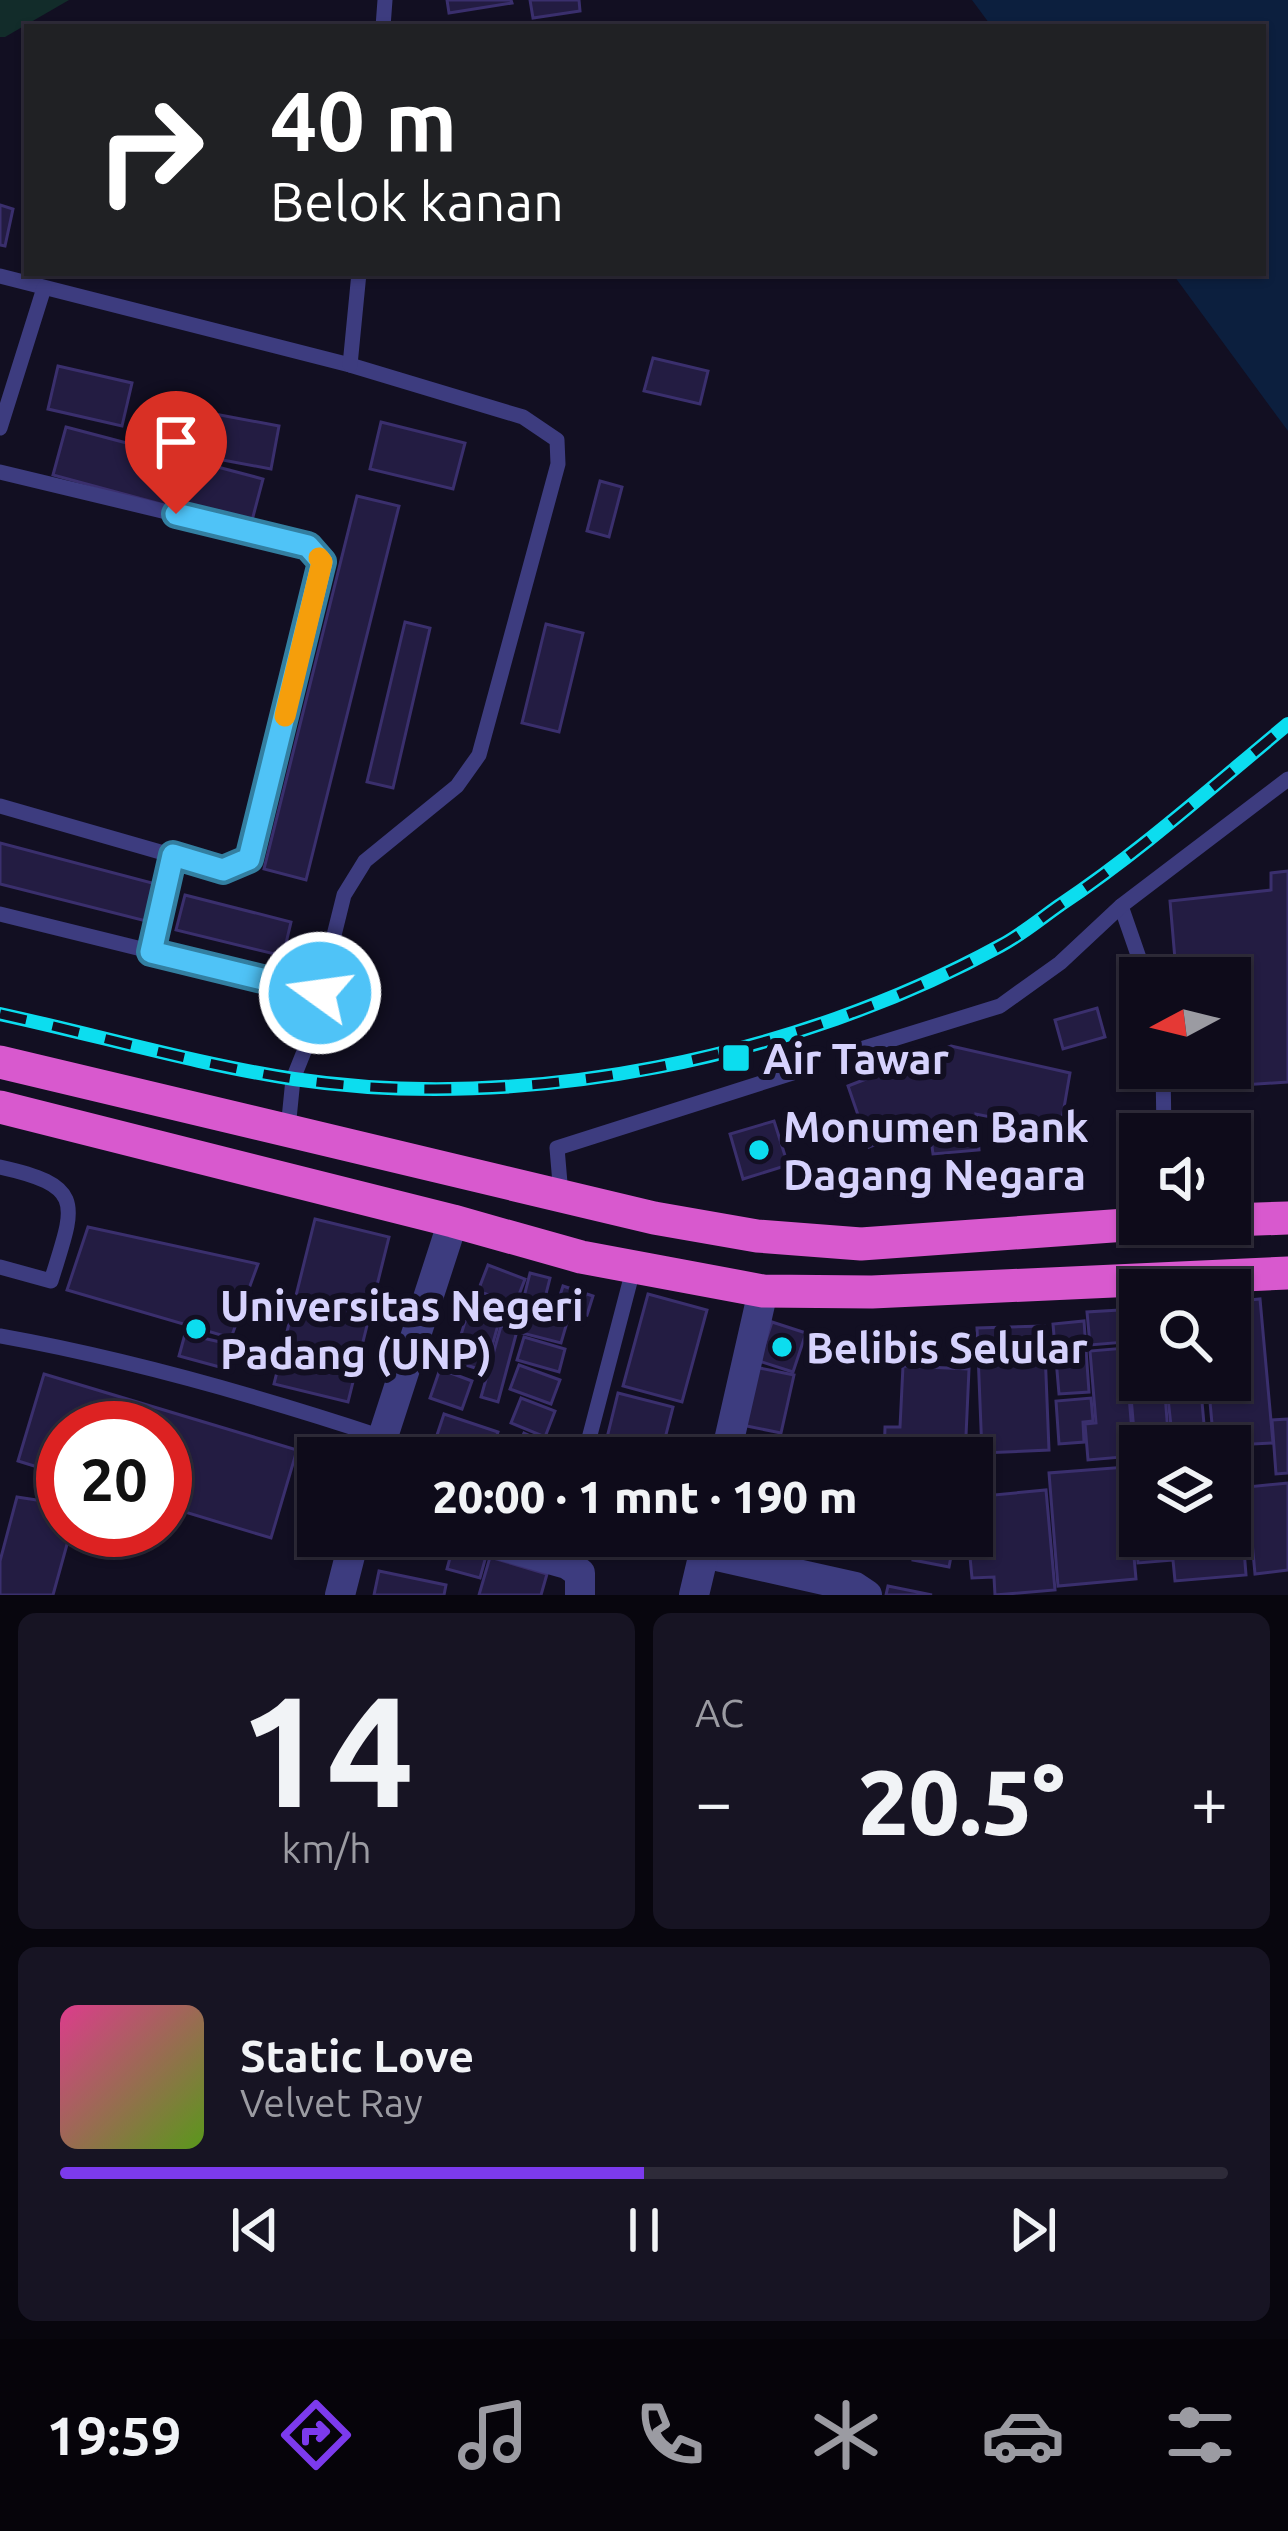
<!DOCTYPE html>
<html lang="id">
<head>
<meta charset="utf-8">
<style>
  :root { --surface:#0e0b1a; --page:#171423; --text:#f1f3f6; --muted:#9b9ba2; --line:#2e2b39; --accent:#7c3aed }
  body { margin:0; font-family:Ubuntu,sans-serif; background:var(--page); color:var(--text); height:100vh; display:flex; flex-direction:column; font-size:45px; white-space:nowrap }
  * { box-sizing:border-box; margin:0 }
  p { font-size:39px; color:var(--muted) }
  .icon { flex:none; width:66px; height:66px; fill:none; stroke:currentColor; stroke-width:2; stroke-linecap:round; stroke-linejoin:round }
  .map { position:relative; height:1595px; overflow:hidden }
  .panel { display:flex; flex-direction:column; gap:18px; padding:18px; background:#08060e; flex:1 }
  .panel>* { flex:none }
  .hud { position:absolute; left:24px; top:24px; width:1242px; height:252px; border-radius:0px; box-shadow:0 3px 9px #0004,0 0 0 3px var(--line); background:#202124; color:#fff; overflow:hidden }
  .needle { width:78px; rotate:263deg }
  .fabs { position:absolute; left:1119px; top:957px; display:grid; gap:24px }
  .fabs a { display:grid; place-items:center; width:132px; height:132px; border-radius:0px; background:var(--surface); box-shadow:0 3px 9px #0004,0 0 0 3px var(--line); font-size:60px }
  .speed { position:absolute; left:36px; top:1401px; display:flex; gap:24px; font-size:60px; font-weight:700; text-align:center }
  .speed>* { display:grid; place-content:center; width:156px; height:156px; border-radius:50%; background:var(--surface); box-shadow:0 3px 9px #0004,0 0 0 3px var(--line); line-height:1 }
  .speed .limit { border:18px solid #d22; background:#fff; color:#111 }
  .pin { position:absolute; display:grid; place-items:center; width:102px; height:102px; color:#fff; margin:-123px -51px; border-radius:50% 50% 50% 0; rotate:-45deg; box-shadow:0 0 12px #0007 }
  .pin .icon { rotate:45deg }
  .me { position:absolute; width:132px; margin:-66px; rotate:284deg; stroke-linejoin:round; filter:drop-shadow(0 0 9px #0008) }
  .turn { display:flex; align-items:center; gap:42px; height:252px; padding:0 48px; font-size:54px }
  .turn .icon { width:156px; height:156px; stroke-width:2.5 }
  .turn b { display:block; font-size:84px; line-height:102px }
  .big { font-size:90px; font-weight:800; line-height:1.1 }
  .panel .widget { flex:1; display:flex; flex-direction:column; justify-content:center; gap:18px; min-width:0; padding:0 42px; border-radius:18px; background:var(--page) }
  .panel .dial { align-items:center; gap:0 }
  .dial b { font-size:156px; line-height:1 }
  .song { display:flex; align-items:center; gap:36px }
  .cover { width:144px; height:144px; border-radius:18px; background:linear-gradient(135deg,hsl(330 70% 55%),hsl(90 70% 35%)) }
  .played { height:12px; border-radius:6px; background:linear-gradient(90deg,var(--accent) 50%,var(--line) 50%) }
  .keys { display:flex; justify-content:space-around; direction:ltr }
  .heat { display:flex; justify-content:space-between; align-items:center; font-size:66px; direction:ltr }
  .panel .tiles { flex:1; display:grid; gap:18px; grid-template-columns:1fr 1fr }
  .widget:last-child { grid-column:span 2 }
  .trip { position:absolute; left:297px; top:1437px; width:696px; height:120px; border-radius:0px; background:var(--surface); box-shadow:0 3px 9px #0004,0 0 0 3px var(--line); font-weight:800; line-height:120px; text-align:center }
  .tab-bar { display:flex; height:192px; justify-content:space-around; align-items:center; background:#06040a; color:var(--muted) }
  .tab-bar .icon { width:84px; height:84px }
  .tab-bar .current { color:var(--accent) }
  .tab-bar b { font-size:54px; color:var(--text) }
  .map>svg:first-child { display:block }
  .green { fill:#122c2a }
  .water { fill:#0c1f3e }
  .building { fill:#231c42; stroke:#3a2f6d; stroke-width:3 }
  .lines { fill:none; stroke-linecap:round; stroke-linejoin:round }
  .service { stroke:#3d3c7f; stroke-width:15 }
  .minor { stroke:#3d3c7f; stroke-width:30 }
  .trunk { stroke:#d859ce; stroke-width:33 }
  .rail-casing { stroke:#0cddef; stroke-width:14 }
  .rail { stroke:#120f22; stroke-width:9; stroke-dasharray:27; stroke-linecap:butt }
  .route-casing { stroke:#337fa1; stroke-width:30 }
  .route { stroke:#4fc3f7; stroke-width:21 }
  .slow { stroke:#f59e0b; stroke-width:21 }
  .poi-dot { fill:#0cddef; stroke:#120f22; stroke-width:4.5 }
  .labels { text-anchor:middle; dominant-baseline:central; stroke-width:12; stroke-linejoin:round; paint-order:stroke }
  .poi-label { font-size:42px; font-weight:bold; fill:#d6d2fd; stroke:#120f22; text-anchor:start }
</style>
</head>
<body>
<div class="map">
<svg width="1288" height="1595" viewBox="0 0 1288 1595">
  <rect width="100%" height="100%" fill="#120f22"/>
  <!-- green -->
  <polygon class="green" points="0,0 69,0 5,37 0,37"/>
  <!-- water -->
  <polygon class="water" points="972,0 1288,0 1288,431 1172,273 1263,273 1263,27 992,27"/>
  <!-- building -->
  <g class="building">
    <polygon points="447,0 511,0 512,3 449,13"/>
    <polygon points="530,0 579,0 580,11 533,18"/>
    <polygon points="0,205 13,209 5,246 0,245"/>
    <polygon points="653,358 708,371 700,404 644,391"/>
    <polygon points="58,366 132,383 122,426 48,409"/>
    <polygon points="188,409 279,426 271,469 180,452"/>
    <polygon points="381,422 465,443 453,489 370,469"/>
    <polygon points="66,427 263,479 250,528 53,475"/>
    <polygon points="600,481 622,487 609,537 587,531"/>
    <polygon points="357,496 399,506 306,880 264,869"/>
    <polygon points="405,622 430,628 393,788 367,782"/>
    <polygon points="546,624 583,633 559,732 522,723"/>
    <polygon points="0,843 156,884 146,921 0,884"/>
    <polygon points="1288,871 1288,1082 1182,1089 1179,1068 1230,1068 1230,978 1169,978 1168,973 1176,971 1170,901 1271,890 1271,873"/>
    <polygon points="185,895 291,922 283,956 176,930"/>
    <polygon points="1097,1008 1105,1037 1063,1049 1055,1020"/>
    <polygon points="951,1046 1070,1073 1060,1131 976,1114 979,1150 933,1154 929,1124 869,1147 848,1086"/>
    <polygon points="774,1121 788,1165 743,1179 730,1134"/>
    <polygon points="315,1219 389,1237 348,1402 274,1384"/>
    <polygon points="88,1227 258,1264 231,1338 67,1290"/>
    <polygon points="488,1265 525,1279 515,1305 478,1291"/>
    <polygon points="530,1273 550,1278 543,1306 523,1301"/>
    <polygon points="563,1286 593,1296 587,1315 557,1305"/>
    <polygon points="648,1294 707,1310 682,1402 623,1386"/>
    <polygon points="1260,1299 1273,1443 1214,1446 1208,1380 1230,1380 1230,1302"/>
    <polygon points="471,1302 502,1311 485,1371 453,1361"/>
    <polygon points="528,1308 568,1319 561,1343 522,1333"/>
    <polygon points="1136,1309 1138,1341 1090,1345 1087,1312"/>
    <polygon points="1084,1321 1089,1392 1059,1394 1053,1324"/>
    <polygon points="772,1322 806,1333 793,1372 759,1361"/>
    <polygon points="501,1326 517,1331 498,1402 481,1397"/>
    <polygon points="1044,1326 1049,1450 982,1453 977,1328"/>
    <polygon points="185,1334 229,1344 227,1369 179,1356"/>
    <polygon points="524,1337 565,1349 559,1372 517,1360"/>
    <polygon points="1140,1345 1140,1380 1165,1383 1131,1385 1128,1346"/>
    <polygon points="1125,1348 1134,1456 1088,1460 1085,1424 1096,1423 1090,1351"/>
    <polygon points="519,1365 560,1380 551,1404 510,1389"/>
    <polygon points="903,1366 969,1369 965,1458 884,1458 885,1427 900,1427"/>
    <polygon points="755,1367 794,1375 781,1433 742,1425"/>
    <polygon points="440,1369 472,1381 462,1409 430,1398"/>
    <polygon points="44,1374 297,1450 271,1538 165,1506 165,1428 63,1428 63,1475 18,1461"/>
    <polygon points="1166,1380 1200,1380 1204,1424 1171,1426"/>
    <polygon points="618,1393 673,1407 660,1458 602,1458"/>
    <polygon points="1165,1394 1169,1446 1140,1446 1140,1455 1136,1455 1131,1397"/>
    <polygon points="521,1398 555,1411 545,1437 511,1423"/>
    <polygon points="1091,1398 1093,1421 1083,1422 1084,1442 1059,1444 1056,1401"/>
    <polygon points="444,1414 498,1432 489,1458 455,1458 432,1450"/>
    <polygon points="1288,1419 1288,1473 1276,1474 1272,1420"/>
    <polygon points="524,1433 558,1448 554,1458 529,1458 516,1452"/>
    <polygon points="1140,1465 1140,1536 1230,1536 1230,1487 1239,1487 1246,1575 1175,1581 1173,1560 1138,1563 1130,1466"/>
    <polygon points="1126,1467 1136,1579 1058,1586 1049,1473"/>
    <polygon points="1288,1483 1288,1570 1255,1574 1247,1487"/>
    <polygon points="1046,1490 1055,1590 995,1595 994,1577 972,1578 968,1536 972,1536 972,1497"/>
    <polygon points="17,1497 63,1504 63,1530 71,1530 53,1595 0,1595 0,1561"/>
    <polygon points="606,1536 647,1536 643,1552 604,1542"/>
    <polygon points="743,1536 814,1536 811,1549"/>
    <polygon points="839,1536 892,1536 889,1549"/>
    <polygon points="918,1536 955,1536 949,1567 913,1560"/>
    <polygon points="455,1539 488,1549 480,1578 447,1569"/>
    <polygon points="490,1557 547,1574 541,1595 479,1595"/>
    <polygon points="379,1571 446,1585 444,1595 374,1595"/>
    <polygon points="888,1586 932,1595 886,1595"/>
  </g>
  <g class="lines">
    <!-- service -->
    <g class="service">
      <polyline points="383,27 385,0"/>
      <polyline points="0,276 350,365 523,417 557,440 558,464 479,755 457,786 365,861 344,895 307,1044 293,1079 288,1129"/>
      <polyline points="350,365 359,273"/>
      <polyline points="0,428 44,288"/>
      <polyline points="0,472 308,546 323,562 249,859 223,870 0,806"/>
      <polyline points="1121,906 1146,978"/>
      <polyline points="0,914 320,993"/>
      <polyline points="151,952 173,855"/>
      <polyline points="861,1049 1000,1006 1060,963 1121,906 1288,779"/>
      <polyline points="1163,1068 1164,1134"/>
      <path d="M0 1167C88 1186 74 1206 51 1281L0 1267"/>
      <polyline points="561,1195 557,1148 805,1069"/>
      <path d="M0 1336C129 1359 258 1396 382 1437"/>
      <polyline points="585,1454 633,1270"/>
    </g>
    <!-- minor -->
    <g class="minor">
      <polyline points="376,1458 453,1221"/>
      <polyline points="725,1458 763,1291"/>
      <polyline points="467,1536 567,1564 580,1573 580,1595"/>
      <polyline points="704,1553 855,1587 867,1595"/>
      <polyline points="340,1595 355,1536"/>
      <polyline points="694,1595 708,1536"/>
    </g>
    <!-- trunk -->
    <g class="trunk">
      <polyline points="0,1062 654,1218 757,1236 861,1244 1140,1224"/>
      <polyline points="0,1107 453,1221 581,1257 763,1291 872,1292 1288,1273"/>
      <polyline points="1230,1220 1288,1218"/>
    </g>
    <!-- rail casing -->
    <g class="rail-casing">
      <path id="rail" d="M0 1014C97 1035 196 1064 294 1079 525 1113 795 1058 1000 946 1021 935 1040 919 1060 905 1141 851 1213 786 1288 724"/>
    </g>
    <!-- rail -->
    <use href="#rail" class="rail"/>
  </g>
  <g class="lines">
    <!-- route casing -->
    <g class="route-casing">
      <polyline id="route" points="176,514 308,546 322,562 249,859 223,870 173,855 151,952 320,993"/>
    </g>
    <!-- route -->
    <use href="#route" class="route"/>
    <!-- slow -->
    <polyline class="slow" points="285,716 322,562 319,558"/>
  </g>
  <!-- markers -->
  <g class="poi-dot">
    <rect x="721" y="1043" width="30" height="30" rx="6"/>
    <circle cx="759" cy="1150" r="12"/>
    <circle cx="196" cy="1329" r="12"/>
    <circle cx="782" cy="1347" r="12"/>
  </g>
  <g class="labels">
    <!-- poi labels -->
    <g class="poi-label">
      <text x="763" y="1058">Air Tawar</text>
      <text x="783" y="1126">Monumen Bank<tspan x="783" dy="48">Dagang Negara</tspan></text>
      <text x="220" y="1305">Universitas Negeri<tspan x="220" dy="48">Padang (UNP)</tspan></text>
      <text x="806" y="1347">Belibis Selular</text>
    </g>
  </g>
</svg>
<div class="fabs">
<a><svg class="needle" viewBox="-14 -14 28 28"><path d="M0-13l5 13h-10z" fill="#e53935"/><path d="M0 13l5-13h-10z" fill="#9b9ba2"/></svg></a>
<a><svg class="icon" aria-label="sound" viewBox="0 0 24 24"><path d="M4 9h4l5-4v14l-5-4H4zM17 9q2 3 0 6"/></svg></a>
<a><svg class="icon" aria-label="search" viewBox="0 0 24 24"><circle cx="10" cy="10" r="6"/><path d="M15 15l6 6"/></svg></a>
<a><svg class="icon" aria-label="layers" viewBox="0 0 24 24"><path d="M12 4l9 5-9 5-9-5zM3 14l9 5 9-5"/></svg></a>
</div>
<div class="speed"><div class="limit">20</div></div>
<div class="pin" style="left:176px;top:514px;background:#d93025"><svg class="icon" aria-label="arrive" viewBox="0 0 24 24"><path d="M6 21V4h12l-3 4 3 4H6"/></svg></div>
<svg class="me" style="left:320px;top:993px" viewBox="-20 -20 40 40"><circle r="17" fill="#4fc3f7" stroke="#fff" stroke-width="3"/><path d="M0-11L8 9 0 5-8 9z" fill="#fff"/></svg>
<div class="trip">20:00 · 1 mnt · 190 m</div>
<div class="hud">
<div class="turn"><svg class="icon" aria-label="right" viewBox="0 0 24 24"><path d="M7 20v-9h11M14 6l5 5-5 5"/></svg><div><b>40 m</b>Belok kanan</div></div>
</div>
</div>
<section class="panel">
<div class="tiles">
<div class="widget dial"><b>14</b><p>km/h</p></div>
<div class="widget"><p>AC</p>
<div class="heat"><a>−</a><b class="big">20.5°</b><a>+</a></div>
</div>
<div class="widget">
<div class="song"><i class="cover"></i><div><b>Static Love</b><p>Velvet Ray</p></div></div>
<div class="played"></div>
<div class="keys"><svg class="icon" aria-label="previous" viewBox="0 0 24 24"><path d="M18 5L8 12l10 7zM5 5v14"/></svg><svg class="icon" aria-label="pause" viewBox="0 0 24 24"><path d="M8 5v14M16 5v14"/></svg><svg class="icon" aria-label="next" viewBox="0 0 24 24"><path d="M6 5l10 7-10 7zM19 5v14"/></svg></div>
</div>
</div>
</section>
<nav class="tab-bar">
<b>19:59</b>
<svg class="icon current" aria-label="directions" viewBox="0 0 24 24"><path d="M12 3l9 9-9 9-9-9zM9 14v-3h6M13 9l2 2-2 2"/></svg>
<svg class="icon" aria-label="music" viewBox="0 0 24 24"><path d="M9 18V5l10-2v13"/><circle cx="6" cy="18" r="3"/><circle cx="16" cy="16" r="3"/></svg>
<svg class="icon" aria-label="phone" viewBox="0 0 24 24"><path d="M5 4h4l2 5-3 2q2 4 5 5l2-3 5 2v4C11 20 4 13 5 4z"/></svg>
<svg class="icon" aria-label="climate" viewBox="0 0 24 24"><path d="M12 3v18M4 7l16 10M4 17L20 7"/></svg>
<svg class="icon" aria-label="car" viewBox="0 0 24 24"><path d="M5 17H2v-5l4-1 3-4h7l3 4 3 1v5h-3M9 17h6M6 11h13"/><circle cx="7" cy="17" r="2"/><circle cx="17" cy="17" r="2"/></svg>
<svg class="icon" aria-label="filters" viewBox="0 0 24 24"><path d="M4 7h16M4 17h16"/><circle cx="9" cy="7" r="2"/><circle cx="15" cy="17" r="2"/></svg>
</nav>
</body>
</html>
